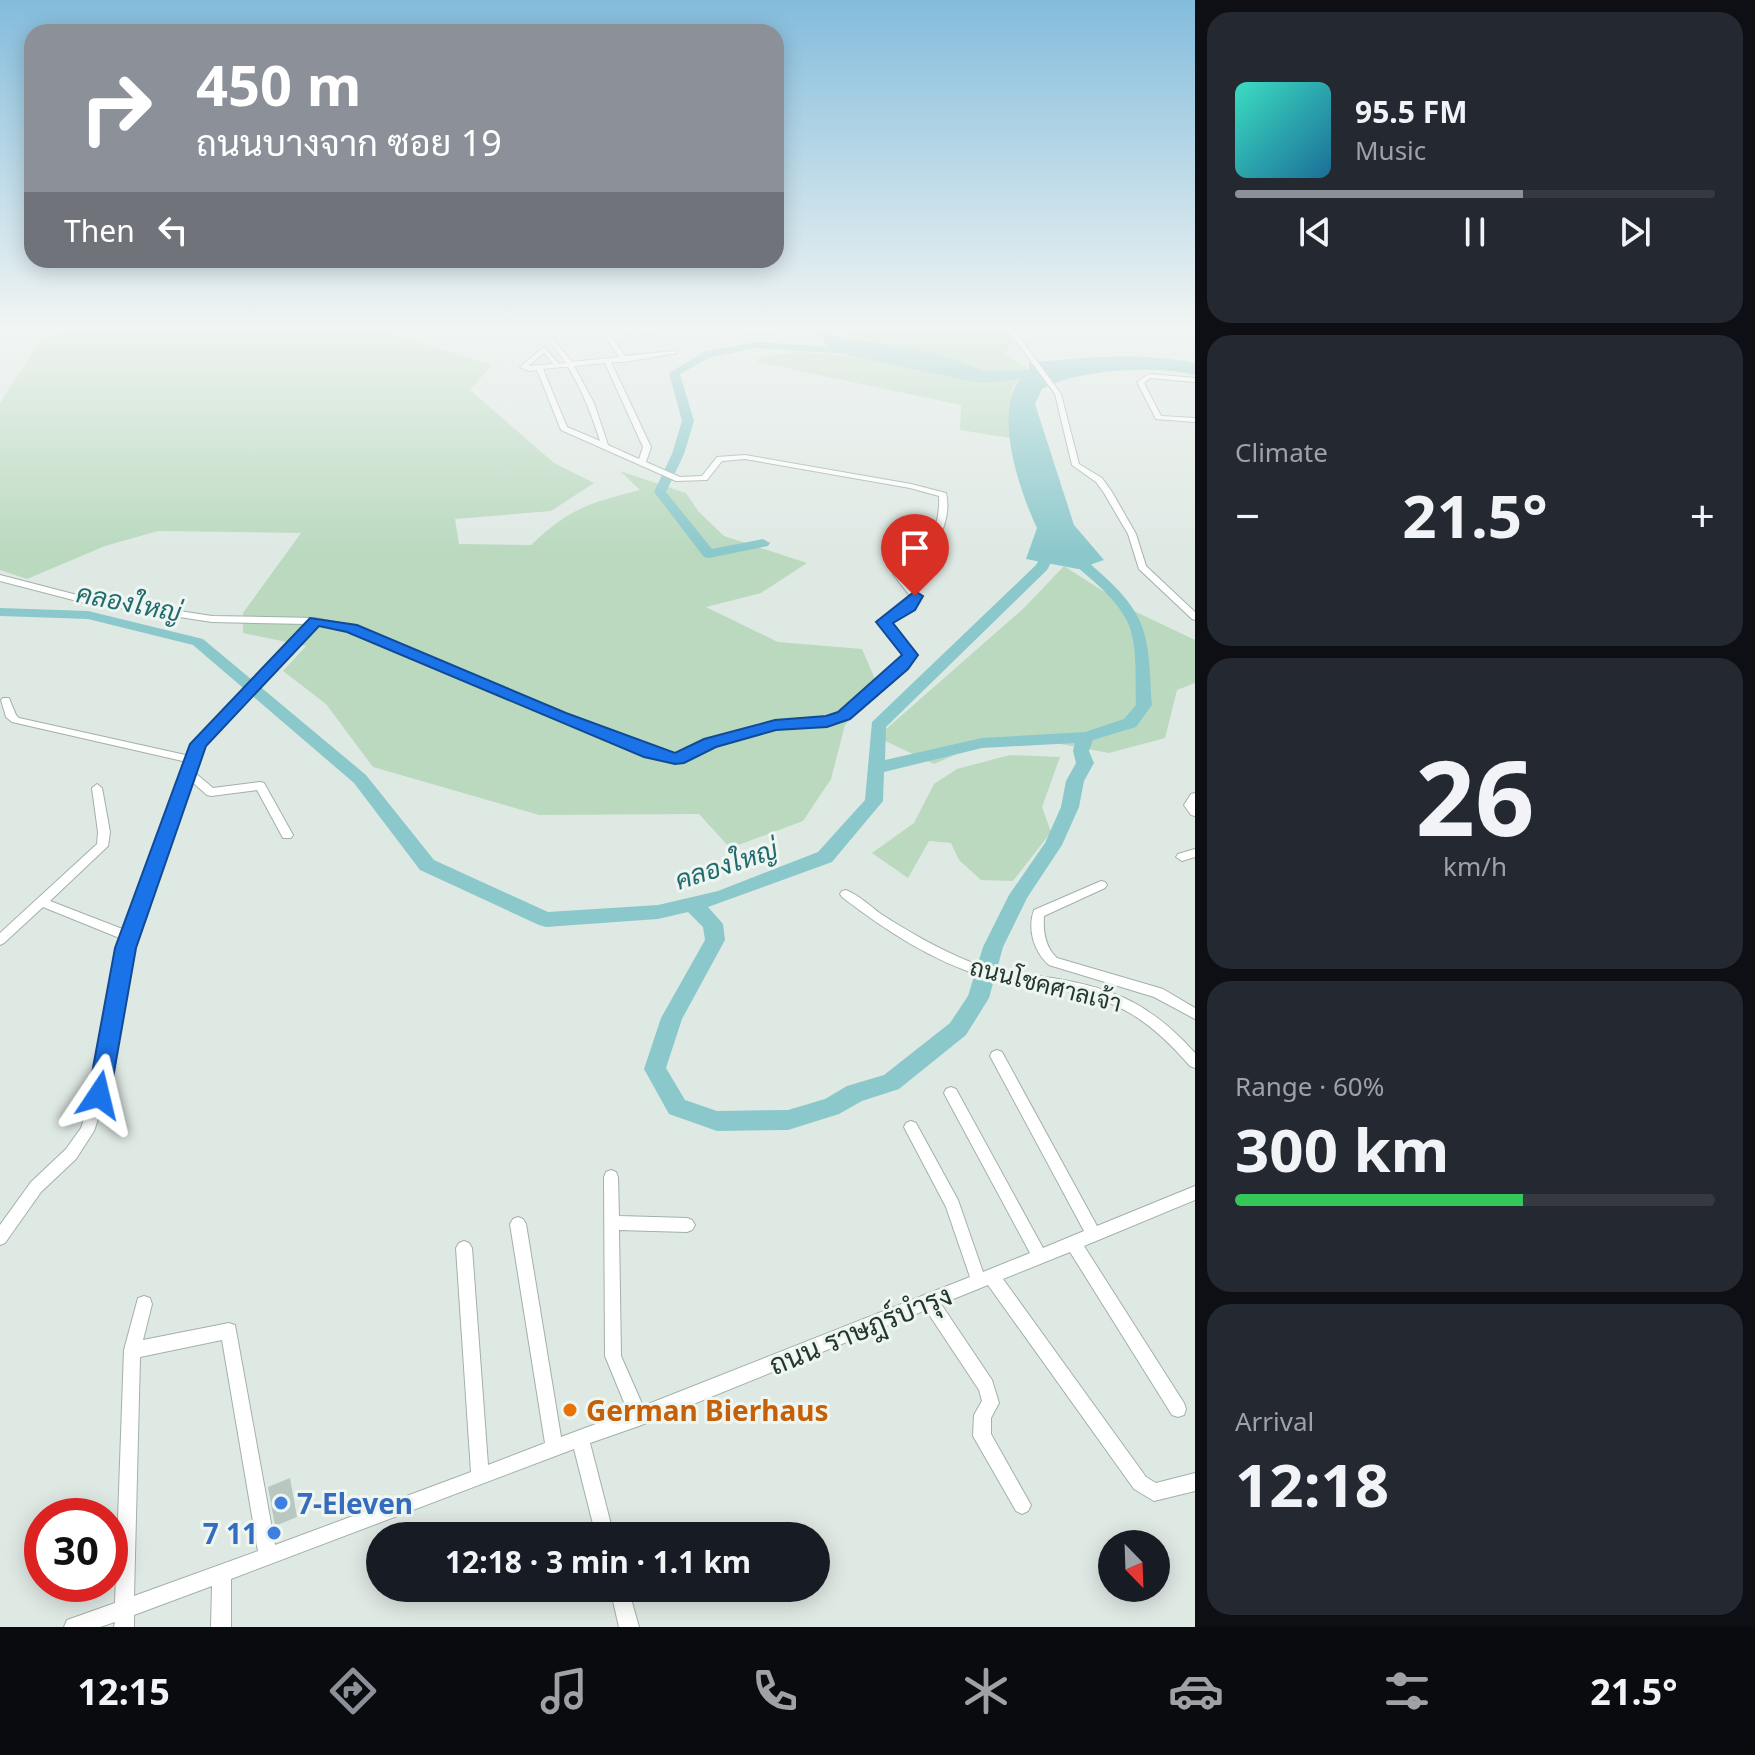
<!DOCTYPE html>
<html lang="en">
<head>
<meta charset="utf-8">
<style>
  :root { --surface:#171b24; --page:#242831; --text:#f1f3f6; --muted:#9ea1a6; --line:#363941; --accent:#8c9099 }
  body { margin:0; font-family:"Noto Sans",Sarabun,sans-serif; background:var(--page); color:var(--text); height:100vh; display:flex; flex-direction:column; font-size:30px; white-space:nowrap }
  * { box-sizing:border-box; margin:0 }
  p { font-size:26px; color:var(--muted) }
  .icon { flex:none; width:44px; height:44px; fill:none; stroke:currentColor; stroke-width:2; stroke-linecap:round; stroke-linejoin:round }
  .map { position:relative; flex:1; overflow:hidden }
  .details { display:flex; flex-direction:column; gap:12px; padding:12px; background:#0d0f14; width:560px }
  .details>* { flex:none }
  .banner { position:absolute; left:24px; top:24px; width:760px; height:244px; border-radius:24px; box-shadow:0 4px 20px #0003; background:#8c9099; color:#fff; overflow:hidden }
  .needle { width:52px; rotate:157deg }
  .buttons { position:absolute; left:1098px; top:1530px; display:grid; gap:16px }
  .buttons a { display:grid; place-items:center; width:72px; height:72px; border-radius:50%; background:var(--surface); box-shadow:0 4px 20px #0003; font-size:40px }
  .speed { position:absolute; left:24px; top:1498px; display:flex; gap:16px; font-size:40px; font-weight:700; text-align:center }
  .speed>* { display:grid; place-content:center; width:104px; height:104px; border-radius:50%; background:var(--surface); box-shadow:0 4px 20px #0003; line-height:1 }
  .speed .limit { border:12px solid #d22; background:#fff; color:#111 }
  .pin { position:absolute; display:grid; place-items:center; width:68px; height:68px; color:#fff; margin:-82px -34px; border-radius:50% 50% 50% 0; rotate:-45deg; box-shadow:0 0 8px #0007 }
  .pin .icon { rotate:45deg }
  .me { position:absolute; width:88px; margin:-44px; rotate:10deg; stroke-linejoin:round; filter:drop-shadow(0 0 6px #0008) }
  .turn { display:flex; align-items:center; gap:28px; height:168px; padding:0 40px; font-size:36px }
  .turn .icon { width:104px; height:104px; stroke-width:2.5 }
  .turn b { display:block; font-size:56px; line-height:68px }
  .then { display:flex; align-items:center; height:76px; padding:0 40px; background:#0003; gap:16px; font-size:30px }
  .big { font-size:60px; font-weight:700; line-height:1.1 }
  .details .tile { flex:1; display:flex; flex-direction:column; justify-content:center; gap:12px; min-width:0; padding:0 28px; border-radius:24px; background:var(--page) }
  .details .dial { align-items:center; gap:0 }
  .dial b { font-size:104px; line-height:1 }
  .song { display:flex; align-items:center; gap:24px }
  .cover { width:96px; height:96px; border-radius:12px; background:linear-gradient(135deg,hsl(170 70% 55%),hsl(200 70% 35%)) }
  .played { height:8px; border-radius:4px; background:linear-gradient(90deg,var(--accent) 60%,var(--line) 60%) }
  .keys { display:flex; justify-content:space-around; direction:ltr }
  .heat { display:flex; justify-content:space-between; align-items:center; font-size:44px; direction:ltr }
  .charge { height:12px; border-radius:6px; background:linear-gradient(90deg,#34c759 60%,var(--line) 0) }
  .trip { position:absolute; left:366px; top:1522px; width:464px; height:80px; border-radius:40px; background:var(--surface); box-shadow:0 4px 20px #0003; font-weight:700; line-height:80px; text-align:center }
  .tab-bar { display:flex; height:128px; justify-content:space-around; align-items:center; background:#090b0e; color:var(--muted) }
  .tab-bar .icon { width:56px; height:56px }
  .tab-bar .on { color:var(--accent) }
  .tab-bar b { font-size:36px; color:var(--text) }
  main { display:flex; flex:1; min-height:0 }
  .map>svg:first-child { display:block }
  .green { fill:#bad9bf }
  .water { fill:#8bc8cb }
  .lines { fill:none; stroke-linecap:round; stroke-linejoin:round }
  .river { fill:#8bc8cb; fill-rule:evenodd }
  .building { fill:#b8c7bf }
  .minor-casing { stroke:#a3b0aa; stroke-width:2 }
  .minor { fill:#fff; fill-rule:evenodd }
  .route { fill:#1a73e8; stroke:#114b97; stroke-width:2 }
  .food-dot { fill:#e8710a; stroke:#eff6f2; stroke-width:3 }
  .shop-dot { fill:#3f7fe0; stroke:#eff6f2; stroke-width:3 }
  .labels { text-anchor:middle; dominant-baseline:central; stroke-width:6; stroke-linejoin:round; paint-order:stroke }
  .street-label { font-size:24px; fill:#22382f; stroke:#eff6f2 }
  .water-label { font-size:26px; font-style:italic; fill:#216b6f; stroke:#eff6f2 }
  .near-street-label { font-size:28px; fill:#22382f; stroke:#eff6f2 }
  .near-food-label { font-size:28px; font-weight:bold; fill:#c56008; stroke:#eff6f2; text-anchor:start }
  .near-shop-label { font-size:28px; font-weight:bold; fill:#366cbe; stroke:#eff6f2; text-anchor:start }
</style>
</head>
<body>
<main>
<div class="map">
<svg width="1195" height="1627" viewBox="0 0 1195 1627">
  <rect width="100%" height="100%" fill="#dfe9e4"/>
  <!-- green -->
  <g class="green">
    <path d="M252 324H373L374 329 492 365 470 390 554 463 594 483 551 511 455 519 459 544 531 545C570 508 589 503 640 490L620 471 686 493 698 511 724 536 807 563 761 593 706 607 778 642 862 649 878 686 845 725 831 779 803 821 730 848 699 814 539 815 373 767 326 704 283 671 306 646 243 633V613L301 533 158 531 105 546 27 579 0 570V403L39 342 51 335 178 333Z"/>
    <path d="M911 324H1000L1013 341 1005 353 1029 370 1012 388 1010 438 960 430 961 405 757 362V359C812 340 921 371 979 383L993 378 935 352 847 338 852 331Z"/>
    <polygon points="1064,566 1134,611 1195,640 1195,683 1177,690 1165,738 1109,753 1039,740 1007,738 982,743 934,764 877,737 1024,608"/>
    <polygon points="1010,755 1060,757 1042,807 1051,832 1013,881 981,880 959,860 951,843 929,841 908,878 872,853 914,823 934,784 957,769"/>
  </g>
  <!-- water -->
  <path class="water" d="M821 334 935 352 983 371 1029 370V363C1084 357 1140 352 1195 363V375C1154 365 1079 369 1042 389L1035 404 1074 525 1104 560 1078 569 1026 559 1037 528C1020 492 993 414 1020 379L979 383 828 351Z"/>
  <g class="lines">
    <!-- river -->
    <g class="river">
      <polygon points="756,342 849,348 854,351 849,354 756,348 711,357 680,374 694,421 684,454 666,492 712,549 763,539 770,543 768,546 709,558 704,557 654,492 672,454 682,421 669,373 704,352"/>
      <path d="M1055 538 1062 542 1047 570 886 727 885 760 982 738 1085 732 1124 719 1136 705C1135 679 1138 646 1128 623 1115 595 1084 574 1062 554L1060 551 1067 547C1078 551 1088 562 1097 570 1151 617 1148 637 1152 705L1136 727 1093 740 1089 751 1094 763 1084 781 1079 807 1062 845 1027 898 1003 947 989 998 966 1035 899 1089 862 1101 839 1114 788 1130 717 1131 669 1114 644 1069 661 1018 705 940 703 927 688 912 658 919 546 927 539 925 420 870 354 783 193 645 88 619 0 616V608L88 611 203 639 366 775 434 860 548 912 658 905 718 891 818 852 865 800 872 722 1036 565 1050 539ZM1075 743 1073 751 1076 763 1066 781 1061 807 1045 843 1009 895 983 947 968 996 950 1023 884 1075 847 1086 825 1099 788 1110 717 1111 685 1100 666 1068 682 1019 725 940 723 924 708 907 832 862 883 801 884 772 982 748Z"/>
    </g>
  </g>
  <!-- building -->
  <polygon class="building" points="290,1478 297,1517 275,1526 268,1487"/>
  <g class="lines">
    <!-- minor casing -->
    <g class="minor-casing">
      <g id="minor">
        <path d="M709 324 779 330 782 332 779 334 709 328 610 334 625 356 674 351 677 353 624 362H611L651 447 646 462 680 477 702 476 717 457 745 455 911 484 946 493C951 513 942 540 927 553 919 561 909 566 902 574L919 596 912 608 889 623C896 635 908 643 916 655L905 668 841 721 775 728 714 745 688 760 675 762 646 755 527 707 349 630 317 624 204 745 194 772 213 788 260 782 264 783 293 835 291 838H283L257 790 211 796 207 795 191 781 131 948 106 1095 94 1131 76 1159 41 1192 5 1243 0 1245V1225L31 1182 66 1149 81 1128 92 1095 119 948 122 939 43 907 4 943 0 945V933L97 844 98 832 92 788 97 784 102 788 110 832 108 846 50 901 125 930 187 762 12 722 6 717 1 700 3 698H9L16 715 19 718 190 756 195 742 308 624 212 622 81 602 0 581V575L81 596 212 616 315 618 354 626 535 703 653 750 675 756 682 755 706 741 775 722 834 716 899 664 906 655 886 633 879 622 906 604 910 596 893 574C900 565 909 559 919 552 935 539 940 516 939 496L910 488 745 459 722 461 707 480 676 481 561 430 537 370 529 371 520 367 544 347 559 364 566 363 549 340 552 338 572 362 619 357 603 332 604 331ZM544 353 553 364 528 366ZM605 363 643 447 639 459 608 445 594 403 574 366ZM561 367H568C582 390 592 415 600 441L567 427 543 369Z"/>
        <polygon points="1004,324 1010,324 1061,394 1079,464 1102,478 1112,492 1136,534 1146,566 1195,612 1195,620 1192,619 1139,569 1128,534 1104,493 1096,482 1072,465 1055,394"/>
        <polygon points="0,328 11,330 0,332"/>
        <polygon points="1149,374 1195,378 1195,382 1150,378 1144,383 1161,416 1195,418 1195,422 1156,419 1137,382"/>
        <polygon points="1195,793 1195,816 1191,815 1184,805 1191,794"/>
        <polygon points="1195,849 1195,857 1182,861 1176,857 1178,854"/>
        <path d="M1101 881 1105 882 1107 885 1105 888 1044 916C1043 932 1045 947 1057 958L1163 989 1195 1008V1019L1154 997 1049 965C1034 952 1027 929 1034 910Z"/>
        <path d="M846 890C859 895 870 906 881 914 909 932 937 948 968 961 995 972 1022 974 1052 978 1115 988 1152 1005 1195 1053V1068L1190 1066C1147 1017 1116 998 1051 988 1028 985 1006 984 985 977 932 961 885 930 842 897L840 894 842 891Z"/>
        <path d="M997 1050 1002 1052 1097 1226 1195 1186V1200L1084 1246 1184 1403 1186 1409 1184 1415 1178 1417 1172 1415 1070 1252 1003 1279 1146 1477 1156 1483 1195 1473V1491L1154 1501 1134 1489 988 1285 941 1304 992 1380 999 1403 991 1418V1434L1031 1505 1028 1511 1022 1514 1016 1511 973 1436 974 1415 982 1401 979 1390 926 1310 639 1426 590 1443 614 1536H596L574 1449 231 1579V1627H211L212 1586 134 1615V1627H114L115 1622 100 1627H64L67 1620 115 1603 124 1350 138 1298 144 1296 150 1298 152 1304 143 1340 229 1323 235 1325 275 1545 471 1472 456 1248 459 1243 464 1241 469 1243 472 1248 488 1465 545 1443 510 1224 513 1219 518 1217 523 1219 526 1224 561 1437 628 1412 605 1356 604 1177 606 1172 611 1170 616 1172 618 1177 619 1216 687 1218 692 1220 695 1225 692 1230 687 1232 619 1230 621 1356 643 1406 970 1277 946 1207 906 1131 904 1127 906 1123 911 1121 916 1123 958 1200 983 1272 1030 1253 946 1097 944 1093 946 1089 951 1087 956 1089 1043 1248 1084 1231 990 1056 992 1052ZM222 1340 258 1551 134 1596 140 1357Z"/>
        <polygon points="610,1588 628,1588 639,1627 619,1627"/>
      </g>
    </g>
    <!-- minor -->
    <use href="#minor" class="minor"/>
  </g>
  <!-- sky -->
  <linearGradient id="sky" x2="0" y2="1"><stop stop-color="#83bcdc"/><stop offset="0.59" stop-color="#f1f5f3"/><stop offset="1" stop-color="#f1f5f3" stop-opacity="0"/></linearGradient>
  <rect width="1195" height="552" fill="url(#sky)"/>
  <!-- route -->
  <polygon class="route" points="915,591 923,596 915,610 893,623 918,655 908,669 850,719 827,727 776,730 716,747 684,763 675,764 644,757 347,632 319,626 206,746 136,948 110,1095 107,1102 99,1104 91,1102 88,1095 115,948 190,744 310,618 357,625 566,713 675,753 704,739 775,720 826,716 838,712 902,655 876,622"/>
  <!-- markers -->
  <circle class="food-dot" cx="570" cy="1410" r="8"/>
  <g class="shop-dot">
    <circle cx="281" cy="1503" r="8"/>
    <circle cx="274" cy="1533" r="8"/>
  </g>
  <g class="labels">
    <!-- street labels -->
    <g class="street-label">
      <text transform="translate(1046 984) rotate(14)">ถนนโชคศาลเจ้า</text>
    </g>
    <!-- water labels -->
    <g class="water-label">
      <text transform="translate(129 602) rotate(11)">คลองใหญ่</text>
      <text transform="translate(726 864) rotate(-18)">คลองใหญ่</text>
    </g>
    <!-- near-street labels -->
    <g class="near-street-label">
      <text transform="translate(860 1329) rotate(-22)">ถนน ราษฎร์บำรุง</text>
    </g>
    <!-- near-food labels -->
    <g class="near-food-label">
      <text x="586" y="1410">German Bierhaus</text>
    </g>
    <!-- near-shop labels -->
    <g class="near-shop-label">
      <text x="297" y="1503">7-Eleven</text>
      <text x="258" y="1533" text-anchor="end">7 11</text>
    </g>
  </g>
</svg>
<div class="buttons">
<a><svg class="needle" viewBox="-14 -14 28 28"><path d="M0-13l5 13h-10z" fill="#e53935"/><path d="M0 13l5-13h-10z" fill="#9ea1a6"/></svg></a>
</div>
<div class="speed"><div class="limit">30</div></div>
<div class="pin" style="left:915px;top:596px;background:#d93025"><svg class="icon" aria-label="arrive" viewBox="0 0 24 24"><path d="M6 21V4h12l-3 4 3 4H6"/></svg></div>
<svg class="me" style="left:99px;top:1095px" viewBox="-20 -20 40 40"><path d="M0-17L14 15 0 8-14 15z" fill="#1a73e8" stroke="#fff" stroke-width="4"/></svg>
<div class="trip">12:18 · 3 min · 1.1 km</div>
<div class="banner">
<div class="turn"><svg class="icon" aria-label="right" viewBox="0 0 24 24"><path d="M7 20v-9h11M14 6l5 5-5 5"/></svg><div><b>450 m</b>ถนนบางจาก ซอย 19</div></div>
<div class="then">Then<svg class="icon" aria-label="left" viewBox="0 0 24 24"><path d="M17 20v-9H6M10 6l-5 5 5 5"/></svg></div>
</div>
</div>
<section class="details">
<div class="tile">
<div class="song"><i class="cover"></i><div><b>95.5 FM</b><p>Music</p></div></div>
<div class="played"></div>
<div class="keys"><svg class="icon" aria-label="previous" viewBox="0 0 24 24"><path d="M18 5L8 12l10 7zM5 5v14"/></svg><svg class="icon" aria-label="pause" viewBox="0 0 24 24"><path d="M8 5v14M16 5v14"/></svg><svg class="icon" aria-label="next" viewBox="0 0 24 24"><path d="M6 5l10 7-10 7zM19 5v14"/></svg></div>
</div>
<div class="tile"><p>Climate</p>
<div class="heat"><a>−</a><b class="big">21.5°</b><a>+</a></div>
</div>
<div class="tile dial"><b>26</b><p>km/h</p></div>
<div class="tile"><p>Range · 60%</p><b class="big">300 km</b><div class="charge"></div></div>
<div class="tile"><p>Arrival</p><b class="big">12:18</b></div>
</section>
</main>
<nav class="tab-bar">
<b>12:15</b>
<svg class="icon on" aria-label="directions" viewBox="0 0 24 24"><path d="M12 3l9 9-9 9-9-9zM9 14v-3h6M13 9l2 2-2 2"/></svg>
<svg class="icon" aria-label="music" viewBox="0 0 24 24"><path d="M9 18V5l10-2v13"/><circle cx="6" cy="18" r="3"/><circle cx="16" cy="16" r="3"/></svg>
<svg class="icon" aria-label="phone" viewBox="0 0 24 24"><path d="M5 4h4l2 5-3 2q2 4 5 5l2-3 5 2v4C11 20 4 13 5 4z"/></svg>
<svg class="icon" aria-label="climate" viewBox="0 0 24 24"><path d="M12 3v18M4 7l16 10M4 17L20 7"/></svg>
<svg class="icon" aria-label="car" viewBox="0 0 24 24"><path d="M5 17H2v-5l4-1 3-4h7l3 4 3 1v5h-3M9 17h6M6 11h13"/><circle cx="7" cy="17" r="2"/><circle cx="17" cy="17" r="2"/></svg>
<svg class="icon" aria-label="filters" viewBox="0 0 24 24"><path d="M4 7h16M4 17h16"/><circle cx="9" cy="7" r="2"/><circle cx="15" cy="17" r="2"/></svg>
<b>21.5°</b>
</nav>
</body>
</html>
